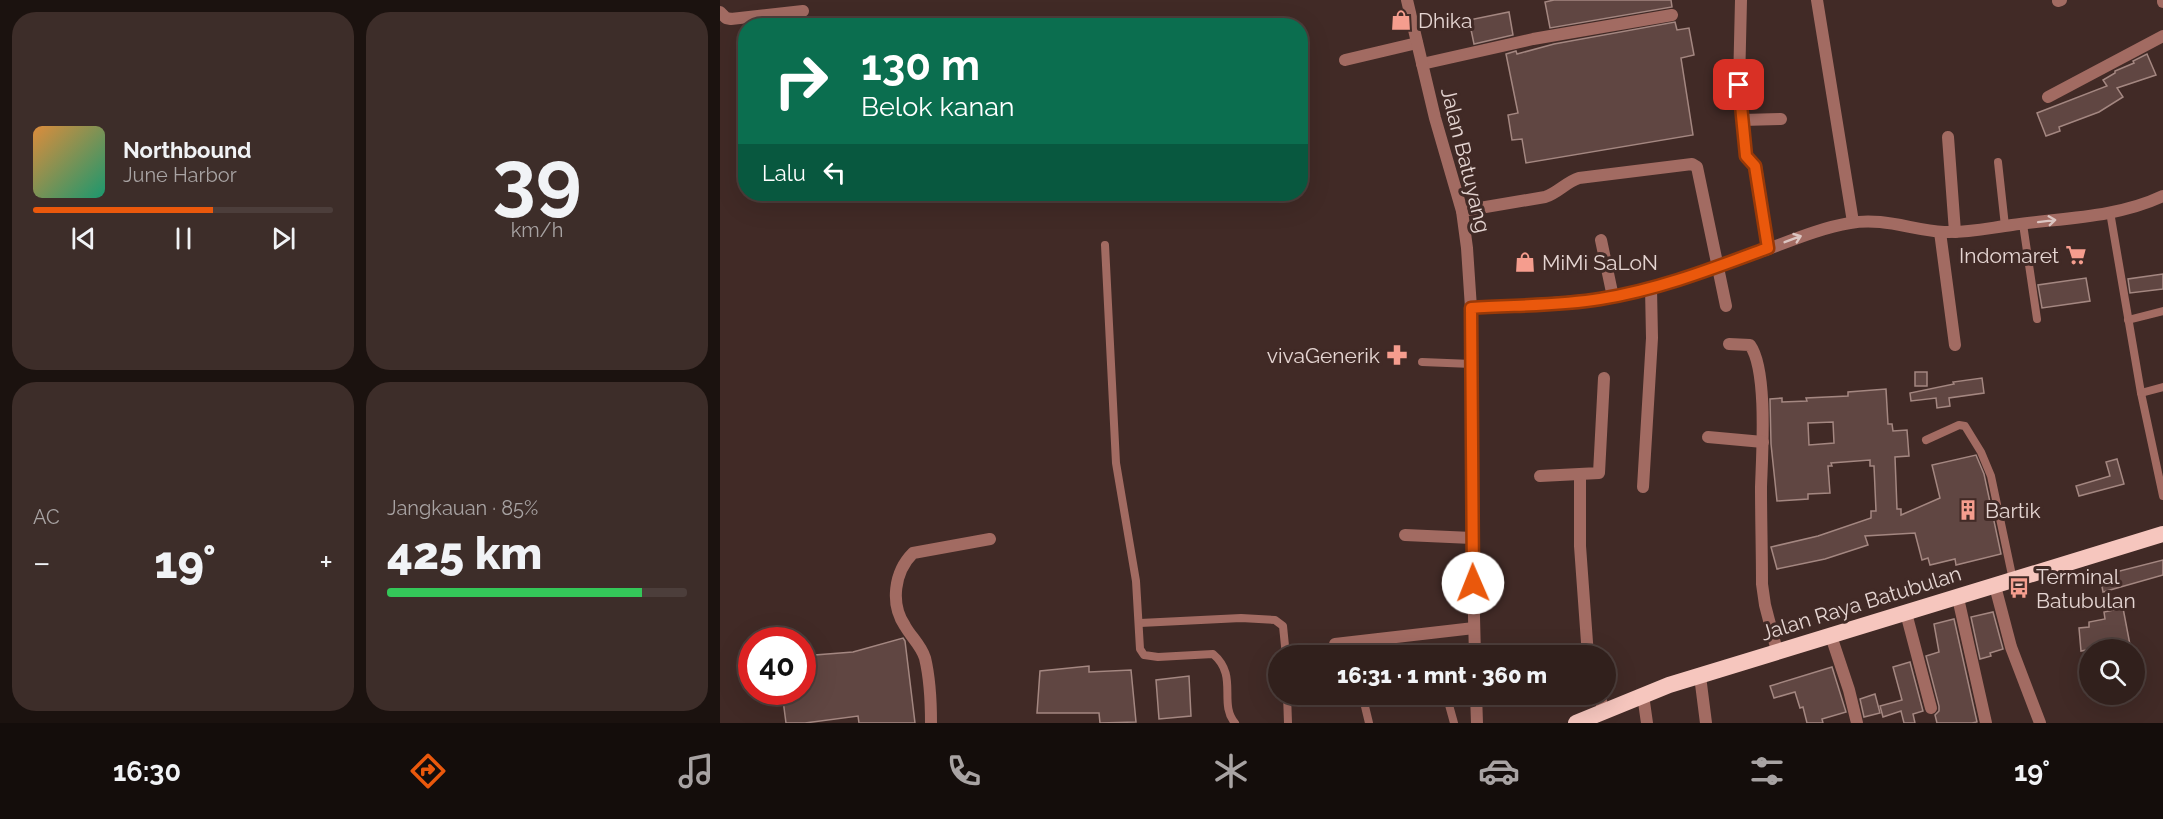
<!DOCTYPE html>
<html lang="id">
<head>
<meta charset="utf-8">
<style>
  :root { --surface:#31201c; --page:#3d2d29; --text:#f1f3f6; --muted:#a8a3a3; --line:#4c3e3b; --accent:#ea580c }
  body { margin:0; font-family:Raleway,sans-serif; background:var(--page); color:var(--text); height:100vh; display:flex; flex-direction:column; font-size:22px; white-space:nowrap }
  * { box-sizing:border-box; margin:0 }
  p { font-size:20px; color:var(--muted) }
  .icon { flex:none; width:33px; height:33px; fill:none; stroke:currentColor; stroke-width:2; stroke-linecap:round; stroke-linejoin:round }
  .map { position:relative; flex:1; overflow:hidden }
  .sheet { display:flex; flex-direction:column; gap:12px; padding:12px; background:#1b120f; width:720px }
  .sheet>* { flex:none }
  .hud { position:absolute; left:18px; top:18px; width:570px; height:183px; border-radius:24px; box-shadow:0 6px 24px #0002,0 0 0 2px var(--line); background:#0b6e4f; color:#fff; overflow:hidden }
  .fabs { position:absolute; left:1359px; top:639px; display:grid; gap:12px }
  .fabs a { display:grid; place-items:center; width:66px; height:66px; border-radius:50%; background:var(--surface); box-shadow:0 6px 24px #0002,0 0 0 2px var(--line); font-size:30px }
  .speed { position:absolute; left:18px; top:627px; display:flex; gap:12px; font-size:30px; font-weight:700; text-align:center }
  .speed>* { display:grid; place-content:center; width:78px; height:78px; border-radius:50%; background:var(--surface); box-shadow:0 6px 24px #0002,0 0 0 2px var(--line); line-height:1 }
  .speed .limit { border:9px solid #d22; background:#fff; color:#111 }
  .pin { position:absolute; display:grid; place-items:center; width:51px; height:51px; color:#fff; margin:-26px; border-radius:12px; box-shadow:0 3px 9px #0006 }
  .me { position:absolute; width:66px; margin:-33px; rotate:359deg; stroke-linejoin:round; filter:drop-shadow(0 0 4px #0008) }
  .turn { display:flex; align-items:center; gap:21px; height:126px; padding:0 24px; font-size:27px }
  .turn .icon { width:78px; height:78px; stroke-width:2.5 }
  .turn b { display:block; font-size:42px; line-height:51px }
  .then { display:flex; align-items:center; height:57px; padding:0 24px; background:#0003; gap:12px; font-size:22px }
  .big { font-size:45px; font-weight:800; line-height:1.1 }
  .sheet .tile { flex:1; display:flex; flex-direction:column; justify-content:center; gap:9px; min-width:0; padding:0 21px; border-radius:24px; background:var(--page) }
  .sheet .dial { align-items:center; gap:0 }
  .dial b { font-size:78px; line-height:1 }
  .song { display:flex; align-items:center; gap:18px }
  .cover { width:72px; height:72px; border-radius:9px; background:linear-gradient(135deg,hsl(30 70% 55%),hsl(160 70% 35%)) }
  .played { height:6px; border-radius:3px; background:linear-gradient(90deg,var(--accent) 60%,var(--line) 60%) }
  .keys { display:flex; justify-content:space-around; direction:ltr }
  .heat { display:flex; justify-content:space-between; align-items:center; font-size:33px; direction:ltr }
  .charge { height:9px; border-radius:4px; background:linear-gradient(90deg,#34c759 85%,var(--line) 0) }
  .sheet .tiles { flex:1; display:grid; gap:12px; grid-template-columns:repeat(2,1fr) }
  .trip { position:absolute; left:548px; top:645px; width:348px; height:60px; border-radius:30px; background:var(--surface); box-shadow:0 6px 24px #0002,0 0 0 2px var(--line); font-weight:800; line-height:60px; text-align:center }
  .tabs { display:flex; height:96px; justify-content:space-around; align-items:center; background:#140d0b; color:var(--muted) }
  .tabs .icon { width:42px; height:42px }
  .tabs .current { color:var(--accent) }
  .tabs b { font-size:27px; color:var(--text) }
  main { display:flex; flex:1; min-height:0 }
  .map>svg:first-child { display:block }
  .building { fill:#604642; stroke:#a48781; stroke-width:1.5; fill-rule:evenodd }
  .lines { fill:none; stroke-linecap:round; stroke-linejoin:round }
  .service { stroke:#a26b62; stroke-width:8 }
  .minor { stroke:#a26b62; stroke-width:12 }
  .tertiary { stroke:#a26b62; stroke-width:12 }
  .trunk { stroke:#f6c6be; stroke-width:16 }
  .oneway { stroke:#dbc5c1 }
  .route-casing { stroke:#983908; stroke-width:15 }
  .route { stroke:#ea580c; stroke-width:10 }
  .labels { text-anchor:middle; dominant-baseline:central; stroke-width:6; stroke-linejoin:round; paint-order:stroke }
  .poi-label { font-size:21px; fill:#e5d5d2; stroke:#412a26; text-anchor:start }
  .street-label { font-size:21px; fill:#e5d5d2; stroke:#412a26 }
</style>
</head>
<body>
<main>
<section class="sheet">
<div class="tiles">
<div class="tile">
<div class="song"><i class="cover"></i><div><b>Northbound</b><p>June Harbor</p></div></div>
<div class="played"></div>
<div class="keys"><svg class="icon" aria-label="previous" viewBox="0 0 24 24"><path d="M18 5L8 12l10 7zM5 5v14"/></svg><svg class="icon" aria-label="pause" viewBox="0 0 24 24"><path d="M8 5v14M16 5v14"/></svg><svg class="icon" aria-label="next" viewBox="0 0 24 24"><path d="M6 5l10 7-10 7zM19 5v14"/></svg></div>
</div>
<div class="tile dial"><b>39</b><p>km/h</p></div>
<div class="tile"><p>AC</p>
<div class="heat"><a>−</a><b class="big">19°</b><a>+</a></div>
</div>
<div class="tile"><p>Jangkauan · 85%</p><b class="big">425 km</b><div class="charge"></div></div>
</div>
</section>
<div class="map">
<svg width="1443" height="723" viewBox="0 0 1443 723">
  <rect width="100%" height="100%" fill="#412a26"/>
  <!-- building -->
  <g class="building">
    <polygon points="834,0 951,0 952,7 830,28 825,2"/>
    <polygon points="789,12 793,35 754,44 749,20"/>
    <polygon points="955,22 957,30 969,28 974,55 961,58 973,135 806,163 802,139 792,140 788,115 798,113 786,54 796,51 797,54 834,44"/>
    <polygon points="1427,54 1436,75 1397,88 1403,97 1379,112 1339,127 1340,131 1326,136 1317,113 1387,86 1383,80 1395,73 1395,71 1414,63 1413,61"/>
    <polygon points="1443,274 1443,289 1410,293 1408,279"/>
    <polygon points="1366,278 1370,301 1322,308 1318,285"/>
    <rect x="1195" y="372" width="12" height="14"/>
    <polygon points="1262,378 1264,393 1229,398 1230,406 1217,408 1216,398 1191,401 1190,393 1234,384 1233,382"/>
    <path d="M1166 389 1168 424H1172L1173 431 1187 430 1189 456 1175 457 1177 509H1181V515L1220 498 1212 465 1256 455 1264 474 1281 554 1236 565 1235 559 1210 565 1208 558 1202 560 1195 533 1145 536 1148 545 1105 559 1057 569 1051 547 1098 536 1151 518V511H1156L1154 466H1150V460L1111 463 1112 466H1108L1110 493 1088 494V499L1057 501 1051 444 1050 399 1062 398V402L1087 401 1086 398 1128 396V392ZM1113 422 1114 443 1089 445 1088 423Z"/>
    <polygon points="1397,459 1404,484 1359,496 1356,486 1390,476 1386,462"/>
    <polygon points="1443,560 1443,575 1383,592 1380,576"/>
    <polygon points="1403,608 1411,650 1393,650 1393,645 1361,651 1359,628 1369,627 1369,622 1385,619 1384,612"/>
    <polygon points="1273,612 1283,649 1270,653 1271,656 1260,659 1251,617"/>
    <polygon points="1234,619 1257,722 1252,723 1217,723 1215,715 1219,711 1219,706 1206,656 1219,652 1214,624"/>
    <polygon points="183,638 185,641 195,723 139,723 138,716 85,723 66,723 62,692 82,692 82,656 133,652"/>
    <polygon points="1190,662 1203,711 1193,714 1195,723 1184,723 1181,711 1163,717 1160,706 1182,700 1173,667"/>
    <polygon points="369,666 369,672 411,670 416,722 380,723 379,713 317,713 320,671"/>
    <polygon points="1112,667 1126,712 1102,719 1103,723 1087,723 1083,707 1080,708 1075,692 1054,698 1050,686"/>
    <polygon points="469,676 471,716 439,719 436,680"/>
    <polygon points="1155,694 1160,713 1144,717 1140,699"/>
  </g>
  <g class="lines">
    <!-- service -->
    <g class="service">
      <polyline points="1278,162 1285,226"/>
      <polyline points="1390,212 1421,393 1443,496"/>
      <polyline points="1303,224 1317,319"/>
      <path d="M385 245 396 463 416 581 420 649 424 655 438 657 493 654C519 676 498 703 515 723"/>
      <polyline points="1408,320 1443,311"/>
      <polyline points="702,362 752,364"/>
      <polyline points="1421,393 1443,387"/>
      <polyline points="1206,440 1239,425 1245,426 1261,452 1271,476 1293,580"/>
      <polyline points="420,623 521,618 555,620 563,626 566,656"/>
      <polyline points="567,694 568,723"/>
      <polyline points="642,694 649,723"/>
      <polyline points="726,694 734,723"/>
    </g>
    <!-- minor -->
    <g class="minor">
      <polyline points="1021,0 1019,85 1026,156 1036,166 1048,248"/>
      <polyline points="1097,0 1133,222"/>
      <polyline points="1443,0 1443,2"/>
      <polyline points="1338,1 1341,0"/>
      <polyline points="0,12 6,18 11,19 83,11"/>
      <polyline points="625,60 697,43"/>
      <polyline points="702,64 813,39 952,15"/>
      <polyline points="1328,97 1443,36"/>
      <polyline points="1022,120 1061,119"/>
      <polyline points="1228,137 1235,232"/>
      <path d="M742 211 825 197C838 193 846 182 859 178L972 164 977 167 1006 306"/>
      <polyline points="1220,232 1235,345"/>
      <polyline points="881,240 893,297"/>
      <path d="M751 308C812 304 873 304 931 288 971 277 1009 263 1048 249 1075 239 1101 228 1130 223 1163 217 1192 230 1224 232 1247 233 1269 228 1292 225 1341 218 1397 218 1443 196"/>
      <path d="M1009 344 1030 345C1048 370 1042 455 1041 487 1041 519 1042 551 1042 584L1045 605 1057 651"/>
      <polyline points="988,437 1043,442"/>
      <polyline points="860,475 860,546 868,656"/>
      <polyline points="820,476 879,473 884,378"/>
      <polyline points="923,487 932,338 931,288"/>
      <polyline points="685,535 752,538"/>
      <polyline points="1275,586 1291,647 1320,723"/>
      <polyline points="1238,598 1266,723"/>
      <polyline points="1186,613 1211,708"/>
      <polyline points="1111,636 1129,690 1137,723"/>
      <polyline points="615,644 754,628"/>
      <polyline points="980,676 986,723"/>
      <polyline points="879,694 884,712"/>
      <polyline points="923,695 927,723"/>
      <path d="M211 723C211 702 210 679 205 658 201 645 191 637 185 626 170 604 174 572 193 553L270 539"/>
    </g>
    <!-- tertiary -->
    <g class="tertiary">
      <polyline points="687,0 715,118 742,211 747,248 751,308 752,538 755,656"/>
      <polyline points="756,694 757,723"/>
    </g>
    <!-- trunk -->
    <polyline class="trunk" points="856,723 949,685 1443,534"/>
  </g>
  <!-- one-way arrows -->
  <defs><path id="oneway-shaft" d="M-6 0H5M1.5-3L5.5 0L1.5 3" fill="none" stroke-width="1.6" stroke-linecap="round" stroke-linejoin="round" transform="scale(1.5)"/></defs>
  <g class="oneway">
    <use href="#oneway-shaft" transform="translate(1327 221) rotate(-7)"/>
    <use href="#oneway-shaft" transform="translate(1073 239) rotate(-21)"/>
  </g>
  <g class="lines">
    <!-- route casing -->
    <g class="route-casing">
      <path id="route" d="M753 583 751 308C793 305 839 306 880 299 938 290 994 268 1048 248L1035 166 1026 156 1019 85"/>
    </g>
    <!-- route -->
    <use href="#route" class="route"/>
  </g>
  <!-- icons -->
  <defs>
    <g id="shop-bare" transform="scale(1.62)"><path d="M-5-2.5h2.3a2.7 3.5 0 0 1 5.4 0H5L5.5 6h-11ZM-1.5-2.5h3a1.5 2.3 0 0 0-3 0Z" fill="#f59d8e" stroke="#412a26" stroke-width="2.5" paint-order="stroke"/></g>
    <g id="supermarket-bare" transform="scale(1.62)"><path d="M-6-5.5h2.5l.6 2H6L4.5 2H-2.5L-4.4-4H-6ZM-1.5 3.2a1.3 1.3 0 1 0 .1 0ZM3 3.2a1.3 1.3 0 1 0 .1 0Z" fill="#f59d8e" stroke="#412a26" stroke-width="2.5" paint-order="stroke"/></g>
    <g id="pharmacy-bare" transform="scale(1.62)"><path d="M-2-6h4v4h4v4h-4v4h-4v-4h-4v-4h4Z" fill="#f59d8e" stroke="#412a26" stroke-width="2.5" paint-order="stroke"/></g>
    <g id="building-bare" transform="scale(1.62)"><path d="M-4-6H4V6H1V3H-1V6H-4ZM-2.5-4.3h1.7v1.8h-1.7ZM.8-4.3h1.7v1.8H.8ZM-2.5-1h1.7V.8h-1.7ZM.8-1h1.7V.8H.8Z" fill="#f59d8e" stroke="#412a26" stroke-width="2.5" paint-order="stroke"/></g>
    <g id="bus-bare" transform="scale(1.62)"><path d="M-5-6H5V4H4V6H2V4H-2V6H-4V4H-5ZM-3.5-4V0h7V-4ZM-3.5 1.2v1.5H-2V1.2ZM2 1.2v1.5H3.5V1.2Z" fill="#f59d8e" stroke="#412a26" stroke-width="2.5" paint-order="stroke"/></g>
  </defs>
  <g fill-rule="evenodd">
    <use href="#shop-bare" x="681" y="20"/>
    <use href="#supermarket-bare" x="1356" y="255"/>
    <use href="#shop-bare" x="805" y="262"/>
    <use href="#pharmacy-bare" x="677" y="355"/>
    <use href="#building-bare" x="1248" y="510"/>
    <use href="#bus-bare" x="1299" y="588"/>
  </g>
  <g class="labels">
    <!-- poi labels -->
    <g class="poi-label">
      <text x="698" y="20">Dhika</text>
      <text x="1339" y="255" text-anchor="end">Indomaret</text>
      <text x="822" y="262">MiMi SaLoN</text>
      <text x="660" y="355" text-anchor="end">vivaGenerik</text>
      <text x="1265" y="510">Bartik</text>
      <text x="1316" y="576">Terminal<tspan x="1316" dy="24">Batubulan</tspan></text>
    </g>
    <!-- street labels -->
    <g class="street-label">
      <text transform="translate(746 160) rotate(76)">Jalan Batuyang</text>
      <text transform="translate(1141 603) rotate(-17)">Jalan Raya Batubulan</text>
    </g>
  </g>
</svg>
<div class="fabs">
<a><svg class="icon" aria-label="search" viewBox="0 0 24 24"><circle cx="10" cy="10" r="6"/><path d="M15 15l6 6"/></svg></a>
</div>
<div class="speed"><div class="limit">40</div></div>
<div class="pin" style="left:1019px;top:85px;background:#d93025"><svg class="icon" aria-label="arrive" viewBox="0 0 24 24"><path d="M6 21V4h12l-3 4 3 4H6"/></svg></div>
<svg class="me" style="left:753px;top:583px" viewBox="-20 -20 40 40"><circle r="19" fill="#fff"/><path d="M0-13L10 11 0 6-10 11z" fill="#ea580c"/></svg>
<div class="trip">16:31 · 1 mnt · 360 m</div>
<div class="hud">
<div class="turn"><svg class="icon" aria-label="right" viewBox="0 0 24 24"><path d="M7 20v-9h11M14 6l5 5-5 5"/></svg><div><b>130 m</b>Belok kanan</div></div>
<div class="then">Lalu<svg class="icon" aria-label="left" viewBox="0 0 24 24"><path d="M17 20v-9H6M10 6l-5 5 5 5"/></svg></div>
</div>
</div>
</main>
<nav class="tabs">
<b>16:30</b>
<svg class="icon current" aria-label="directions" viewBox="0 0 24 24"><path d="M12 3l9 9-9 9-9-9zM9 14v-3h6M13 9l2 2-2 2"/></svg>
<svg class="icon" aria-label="music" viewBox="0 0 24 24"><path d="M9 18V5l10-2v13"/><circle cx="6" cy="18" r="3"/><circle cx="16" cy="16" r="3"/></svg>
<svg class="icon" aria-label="phone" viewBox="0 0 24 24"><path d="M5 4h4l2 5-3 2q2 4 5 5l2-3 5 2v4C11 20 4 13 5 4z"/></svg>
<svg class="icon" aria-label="climate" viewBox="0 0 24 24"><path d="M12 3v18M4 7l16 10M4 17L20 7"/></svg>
<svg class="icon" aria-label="car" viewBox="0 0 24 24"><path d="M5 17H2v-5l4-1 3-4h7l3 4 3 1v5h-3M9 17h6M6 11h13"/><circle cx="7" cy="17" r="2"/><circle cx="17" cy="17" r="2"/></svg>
<svg class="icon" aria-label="filters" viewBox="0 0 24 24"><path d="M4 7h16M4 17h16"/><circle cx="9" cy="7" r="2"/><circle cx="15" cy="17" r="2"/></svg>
<b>19°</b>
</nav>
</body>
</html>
